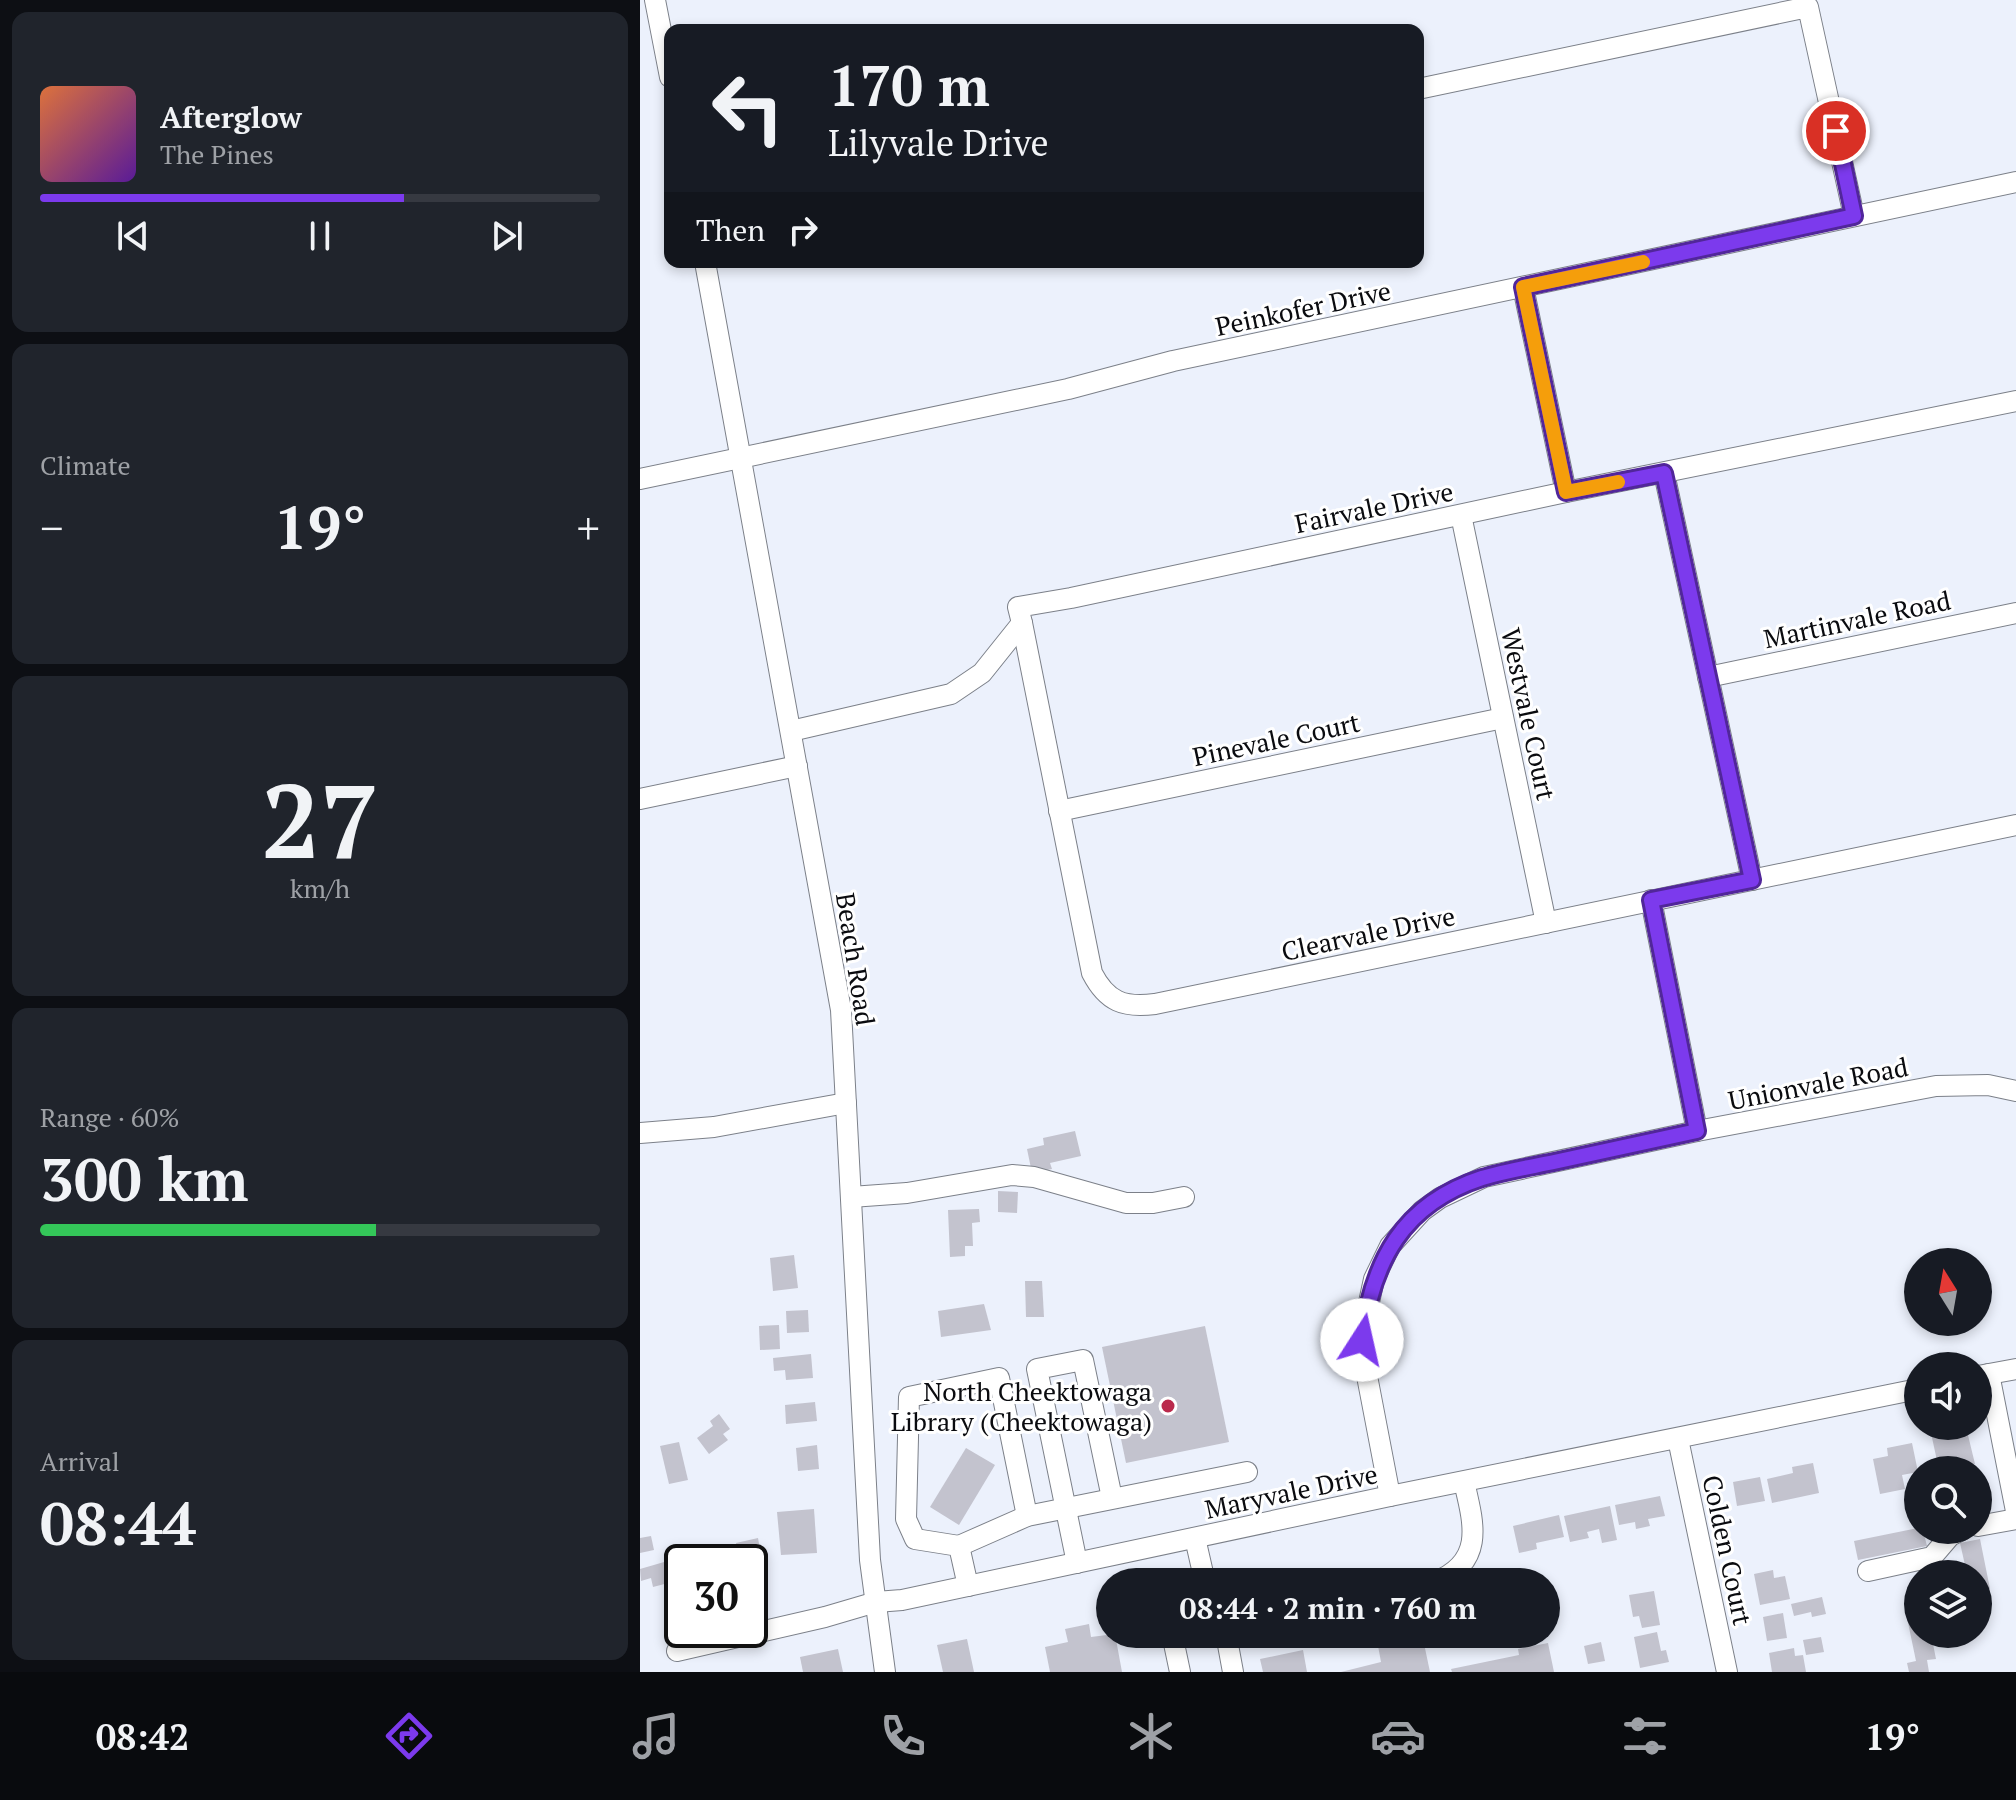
<!DOCTYPE html>
<html lang="en">
<head>
<meta charset="utf-8">
<style>
  :root { --surface:#171b24; --page:#20242c; --text:#f1f3f6; --muted:#9ea1a6; --line:#363941; --accent:#7c3aed }
  body { margin:0; font-family:"PT Serif",serif; background:var(--page); color:var(--text); height:100vh; display:flex; flex-direction:column; font-size:30px; white-space:nowrap }
  * { box-sizing:border-box; margin:0 }
  p { font-size:26px; color:var(--muted) }
  .icon { flex:none; width:44px; height:44px; fill:none; stroke:currentColor; stroke-width:2; stroke-linecap:round; stroke-linejoin:round }
  .map { position:relative; flex:1; overflow:hidden }
  .sheet { display:flex; flex-direction:column; gap:12px; padding:12px; background:#0d0f14; width:640px }
  .sheet>* { flex:none }
  .hud { position:absolute; left:24px; top:24px; width:760px; height:244px; border-radius:16px; box-shadow:0 4px 12px #0003; background:#171b24; color:var(--text); overflow:hidden }
  .needle { width:52px; rotate:349deg }
  .fabs { position:absolute; left:1264px; top:1248px; display:grid; gap:16px }
  .fabs a { display:grid; place-items:center; width:88px; height:88px; border-radius:50%; background:var(--surface); box-shadow:0 4px 12px #0003; font-size:40px }
  .speed { position:absolute; left:24px; top:1544px; display:flex; gap:16px; font-size:40px; font-weight:700; text-align:center }
  .speed>* { display:grid; place-content:center; width:104px; height:104px; border-radius:50%; background:var(--surface); box-shadow:0 4px 12px #0003; line-height:1 }
  .speed .limit { border:4px solid #111; border-radius:12px; background:#fff; color:#111 }
  .pin { position:absolute; display:grid; place-items:center; width:68px; height:68px; color:#fff; margin:-34px; border:4px solid #fff; border-radius:50%; box-shadow:0 2px 8px #0007 }
  .me { position:absolute; width:88px; margin:-44px; rotate:10deg; stroke-linejoin:round; filter:drop-shadow(0 0 6px #0008) }
  .turn { display:flex; align-items:center; gap:28px; height:168px; padding:0 32px; font-size:36px }
  .turn .icon { width:104px; height:104px; stroke-width:2.5 }
  .turn b { display:block; font-size:56px; line-height:68px }
  .then { display:flex; align-items:center; height:76px; padding:0 32px; background:#0003; gap:16px; font-size:30px }
  .big { font-size:60px; font-weight:600; line-height:1.1 }
  .sheet .tile { flex:1; display:flex; flex-direction:column; justify-content:center; gap:12px; min-width:0; padding:0 28px; border-radius:16px; background:var(--page) }
  .sheet .dial { align-items:center; gap:0 }
  .dial b { font-size:104px; line-height:1 }
  .song { display:flex; align-items:center; gap:24px }
  .cover { width:96px; height:96px; border-radius:12px; background:linear-gradient(135deg,hsl(20 70% 55%),hsl(270 70% 35%)) }
  .played { height:8px; border-radius:4px; background:linear-gradient(90deg,var(--accent) 65%,var(--line) 65%) }
  .keys { display:flex; justify-content:space-around; direction:ltr }
  .heat { display:flex; justify-content:space-between; align-items:center; font-size:44px; direction:ltr }
  .charge { height:12px; border-radius:6px; background:linear-gradient(90deg,#34c759 60%,var(--line) 0) }
  .trip { position:absolute; left:456px; top:1568px; width:464px; height:80px; border-radius:40px; background:var(--surface); box-shadow:0 4px 12px #0003; font-weight:600; line-height:80px; text-align:center }
  .menu { display:flex; height:128px; justify-content:space-around; align-items:center; background:#090b0e; color:var(--muted) }
  .menu .icon { width:56px; height:56px }
  .menu .current { color:var(--accent) }
  .menu b { font-size:36px; color:var(--text) }
  main { display:flex; flex:1; min-height:0 }
  .map>svg:first-child { display:block }
  .building { fill:#c3c3ce }
  .lines { fill:none; stroke-linecap:round; stroke-linejoin:round }
  .minor-casing { stroke:#7c8089; stroke-width:22 }
  .minor { stroke:#fff; stroke-width:20 }
  .route-casing { stroke:#51269a; stroke-width:20 }
  .route { stroke:#7c3aed; stroke-width:14 }
  .slow { stroke:#f59e0b; stroke-width:14 }
  .poi-dot { fill:#ba2a4c; stroke:#fff; stroke-width:3 }
  .labels { text-anchor:middle; dominant-baseline:central; stroke-width:6; stroke-linejoin:round; paint-order:stroke }
  .street-label { font-size:26px; fill:#0a0b0f; stroke:#fff }
  .poi-label { font-size:26px; fill:#0a0b0f; stroke:#fff; text-anchor:end }
</style>
</head>
<body>
<main>
<section class="sheet">
<div class="tile">
<div class="song"><i class="cover"></i><div><b>Afterglow</b><p>The Pines</p></div></div>
<div class="played"></div>
<div class="keys"><svg class="icon" aria-label="previous" viewBox="0 0 24 24"><path d="M18 5L8 12l10 7zM5 5v14"/></svg><svg class="icon" aria-label="pause" viewBox="0 0 24 24"><path d="M8 5v14M16 5v14"/></svg><svg class="icon" aria-label="next" viewBox="0 0 24 24"><path d="M6 5l10 7-10 7zM19 5v14"/></svg></div>
</div>
<div class="tile"><p>Climate</p>
<div class="heat"><a>−</a><b class="big">19°</b><a>+</a></div>
</div>
<div class="tile dial"><b>27</b><p>km/h</p></div>
<div class="tile"><p>Range · 60%</p><b class="big">300 km</b><div class="charge"></div></div>
<div class="tile"><p>Arrival</p><b class="big">08:44</b></div>
</section>
<div class="map">
<svg width="1376" height="1672" viewBox="0 0 1376 1672">
  <rect width="100%" height="100%" fill="#ecf1fc"/>
  <!-- building -->
  <g class="building">
    <polygon points="435,1131 441,1156 410,1163 412,1169 392,1173 387,1149 404,1145 403,1138"/>
    <polygon points="358,1191 378,1192 377,1213 358,1212"/>
    <polygon points="339,1209 340,1222 332,1223 333,1246 325,1246 325,1256 310,1257 308,1210"/>
    <polygon points="154,1255 158,1288 133,1291 130,1258"/>
    <polygon points="385,1281 402,1281 404,1317 386,1317"/>
    <polygon points="344,1304 351,1330 301,1337 298,1311"/>
    <polygon points="168,1310 169,1332 147,1333 146,1311"/>
    <polygon points="139,1325 140,1349 120,1350 119,1326"/>
    <polygon points="565,1326 589,1442 486,1463 462,1347"/>
    <polygon points="171,1354 173,1378 146,1380 145,1370 134,1371 133,1358"/>
    <polygon points="175,1402 177,1421 146,1424 145,1405"/>
    <polygon points="79,1414 90,1429 83,1434 88,1440 69,1454 57,1438 73,1426 70,1421"/>
    <polygon points="1319,1427 1320,1432 1327,1431 1335,1464 1299,1470 1291,1433"/>
    <polygon points="39,1442 48,1480 29,1484 20,1446"/>
    <polygon points="1272,1443 1278,1472 1262,1475 1265,1489 1240,1494 1233,1459 1248,1456 1247,1448"/>
    <polygon points="177,1445 179,1469 158,1471 156,1448"/>
    <polygon points="326,1448 355,1465 319,1525 290,1507"/>
    <polygon points="1173,1463 1179,1493 1132,1503 1127,1479 1153,1473 1152,1467"/>
    <polygon points="1120,1477 1125,1501 1097,1506 1093,1482"/>
    <polygon points="1020,1496 1025,1516 1008,1519 1010,1526 996,1529 995,1522 979,1525 975,1505"/>
    <polygon points="970,1506 977,1540 962,1543 959,1529 947,1532 949,1538 930,1542 924,1516"/>
    <polygon points="174,1509 177,1553 141,1555 137,1512"/>
    <polygon points="919,1515 924,1537 896,1543 897,1549 879,1553 873,1526"/>
    <polygon points="1278,1528 1283,1530 1287,1546 1218,1560 1214,1541"/>
    <polygon points="11,1536 14,1550 0,1553 0,1538"/>
    <polygon points="118,1538 123,1566 110,1568 110,1562 100,1562 96,1543"/>
    <polygon points="1340,1539 1350,1589 1338,1591 1338,1574 1327,1574 1320,1543"/>
    <polygon points="75,1547 78,1562 55,1562 53,1552"/>
    <polygon points="31,1560 36,1581 13,1587 11,1578 1,1581 0,1569"/>
    <polygon points="1133,1570 1134,1578 1145,1576 1150,1599 1120,1605 1114,1574"/>
    <polygon points="1014,1591 1020,1625 1002,1628 999,1616 993,1617 989,1595"/>
    <polygon points="1182,1597 1186,1614 1172,1617 1171,1612 1154,1616 1151,1604"/>
    <polygon points="1278,1611 1278,1634 1291,1634 1296,1659 1287,1660 1289,1672 1269,1672 1267,1663 1276,1661 1266,1613"/>
    <polygon points="1143,1613 1147,1638 1127,1641 1123,1617"/>
    <polygon points="449,1624 451,1637 475,1634 482,1672 410,1672 405,1647 428,1642 425,1629"/>
    <polygon points="1017,1632 1021,1651 1026,1650 1029,1662 1000,1668 994,1637"/>
    <polygon points="782,1634 790,1672 701,1672 741,1662 736,1635"/>
    <polygon points="1181,1637 1184,1652 1166,1655 1163,1640"/>
    <polygon points="327,1639 334,1672 303,1672 297,1645"/>
    <polygon points="961,1642 965,1661 948,1664 944,1646"/>
    <polygon points="908,1643 914,1672 812,1672 811,1669 879,1655 878,1649"/>
    <polygon points="1154,1648 1155,1656 1163,1655 1166,1672 1132,1672 1129,1653"/>
    <polygon points="198,1649 203,1672 163,1672 160,1657"/>
    <polygon points="663,1650 667,1672 623,1672 620,1659"/>
  </g>
  <g class="lines">
    <!-- minor casing -->
    <g class="minor-casing">
      <g id="minor">
        <polyline points="15,0 30,77"/>
        <polyline points="778,89 1168,7 1214,216"/>
        <polyline points="65,262 201,1010 230,1560 245,1672"/>
        <polyline points="883,287 926,492"/>
        <polyline points="1024,473 1112,880"/>
        <polyline points="0,479 428,389 533,361 1376,182"/>
        <polyline points="821,515 906,923"/>
        <path d="M382 623 452 973C467 1002 484 1008 515 1004L1376 825"/>
        <polyline points="1068,677 1376,613"/>
        <polyline points="151,731 311,694 342,673 382,623 378,607 431,598 926,492 1376,401"/>
        <polyline points="0,799 157,766"/>
        <polyline points="419,811 863,718"/>
        <polyline points="1011,900 1057,1131"/>
        <polyline points="0,1133 74,1127 206,1103"/>
        <polyline points="211,1197 267,1193 372,1175 394,1177 486,1203 513,1203 544,1197"/>
        <polyline points="1349,1374 1376,1511"/>
        <polyline points="1338,1376 1376,1369"/>
        <polyline points="1038,1439 1087,1672"/>
        <polyline points="750,1496 722,1350 725,1321 734,1279 750,1246 782,1211 800,1198 844,1177 1057,1131 1296,1086 1348,1085 1376,1091"/>
        <polyline points="1338,1526 1376,1519"/>
        <polyline points="555,1538 565,1582"/>
        <polyline points="319,1546 387,1516 607,1472"/>
        <polyline points="437,1563 397,1369 443,1360 472,1498"/>
        <polyline points="1228,1571 1292,1557 1310,1536 1322,1530"/>
        <path d="M795 1582C845 1562 834 1524 824 1482"/>
        <polyline points="328,1586 319,1546 275,1539 266,1519 269,1397 359,1378 387,1516"/>
        <polyline points="532,1634 540,1672"/>
        <polyline points="586,1634 593,1672"/>
        <polyline points="37,1651 185,1617 236,1602 262,1600 750,1496 1278,1389"/>
      </g>
    </g>
    <!-- minor -->
    <use href="#minor" class="minor"/>
  </g>
  <g class="lines">
    <!-- route casing -->
    <g class="route-casing">
      <path id="route" d="M722 1340C732 1262 762 1204 842 1178 865 1171 890 1167 914 1162 962 1152 1009 1141 1057 1131L1011 900 1112 880 1024 473 926 492 883 287 1214 216 1196 131"/>
    </g>
    <!-- route -->
    <use href="#route" class="route"/>
    <!-- slow -->
    <polyline class="slow" points="978,482 926,492 883,287 1003,262"/>
  </g>
  <!-- markers -->
  <circle class="poi-dot" cx="528" cy="1406" r="8"/>
  <g class="labels">
    <!-- street labels -->
    <g class="street-label">
      <text transform="translate(663 308) rotate(-12)">Peinkofer Drive</text>
      <text transform="translate(734 507) rotate(-12)">Fairvale Drive</text>
      <text transform="translate(1217 619) rotate(-12)">Martinvale Road</text>
      <text transform="translate(889 714) rotate(78)">Westvale Court</text>
      <text transform="translate(636 739) rotate(-12)">Pinevale Court</text>
      <text transform="translate(728 933) rotate(-12)">Clearvale Drive</text>
      <text transform="translate(216 959) rotate(81)">Beach Road</text>
      <text transform="translate(1178 1083) rotate(-11)">Unionvale Road</text>
      <text transform="translate(651 1491) rotate(-12)">Maryvale Drive</text>
      <text transform="translate(1088 1550) rotate(78)">Colden Court</text>
    </g>
    <!-- poi labels -->
    <g class="poi-label">
      <text x="512" y="1391">North Cheektowaga<tspan x="512" dy="30">Library (Cheektowaga)</tspan></text>
    </g>
  </g>
</svg>
<div class="fabs">
<a><svg class="needle" viewBox="-14 -14 28 28"><path d="M0-13l5 13h-10z" fill="#e53935"/><path d="M0 13l5-13h-10z" fill="#9ea1a6"/></svg></a>
<a><svg class="icon" aria-label="sound" viewBox="0 0 24 24"><path d="M4 9h4l5-4v14l-5-4H4zM17 9q2 3 0 6"/></svg></a>
<a><svg class="icon" aria-label="search" viewBox="0 0 24 24"><circle cx="10" cy="10" r="6"/><path d="M15 15l6 6"/></svg></a>
<a><svg class="icon" aria-label="layers" viewBox="0 0 24 24"><path d="M12 4l9 5-9 5-9-5zM3 14l9 5 9-5"/></svg></a>
</div>
<div class="speed"><div class="limit">30</div></div>
<div class="pin" style="left:1196px;top:131px;background:#d93025"><svg class="icon" aria-label="arrive" viewBox="0 0 24 24"><path d="M6 21V4h12l-3 4 3 4H6"/></svg></div>
<svg class="me" style="left:722px;top:1340px" viewBox="-20 -20 40 40"><circle r="19" fill="#fff"/><path d="M0-13L10 11 0 6-10 11z" fill="#7c3aed"/></svg>
<div class="trip">08:44 · 2 min · 760 m</div>
<div class="hud">
<div class="turn"><svg class="icon" aria-label="left" viewBox="0 0 24 24"><path d="M17 20v-9H6M10 6l-5 5 5 5"/></svg><div><b>170 m</b>Lilyvale Drive</div></div>
<div class="then">Then<svg class="icon" aria-label="right" viewBox="0 0 24 24"><path d="M7 20v-9h11M14 6l5 5-5 5"/></svg></div>
</div>
</div>
</main>
<nav class="menu">
<b>08:42</b>
<svg class="icon current" aria-label="directions" viewBox="0 0 24 24"><path d="M12 3l9 9-9 9-9-9zM9 14v-3h6M13 9l2 2-2 2"/></svg>
<svg class="icon" aria-label="music" viewBox="0 0 24 24"><path d="M9 18V5l10-2v13"/><circle cx="6" cy="18" r="3"/><circle cx="16" cy="16" r="3"/></svg>
<svg class="icon" aria-label="phone" viewBox="0 0 24 24"><path d="M5 4h4l2 5-3 2q2 4 5 5l2-3 5 2v4C11 20 4 13 5 4z"/></svg>
<svg class="icon" aria-label="climate" viewBox="0 0 24 24"><path d="M12 3v18M4 7l16 10M4 17L20 7"/></svg>
<svg class="icon" aria-label="car" viewBox="0 0 24 24"><path d="M5 17H2v-5l4-1 3-4h7l3 4 3 1v5h-3M9 17h6M6 11h13"/><circle cx="7" cy="17" r="2"/><circle cx="17" cy="17" r="2"/></svg>
<svg class="icon" aria-label="filters" viewBox="0 0 24 24"><path d="M4 7h16M4 17h16"/><circle cx="9" cy="7" r="2"/><circle cx="15" cy="17" r="2"/></svg>
<b>19°</b>
</nav>
</body>
</html>
